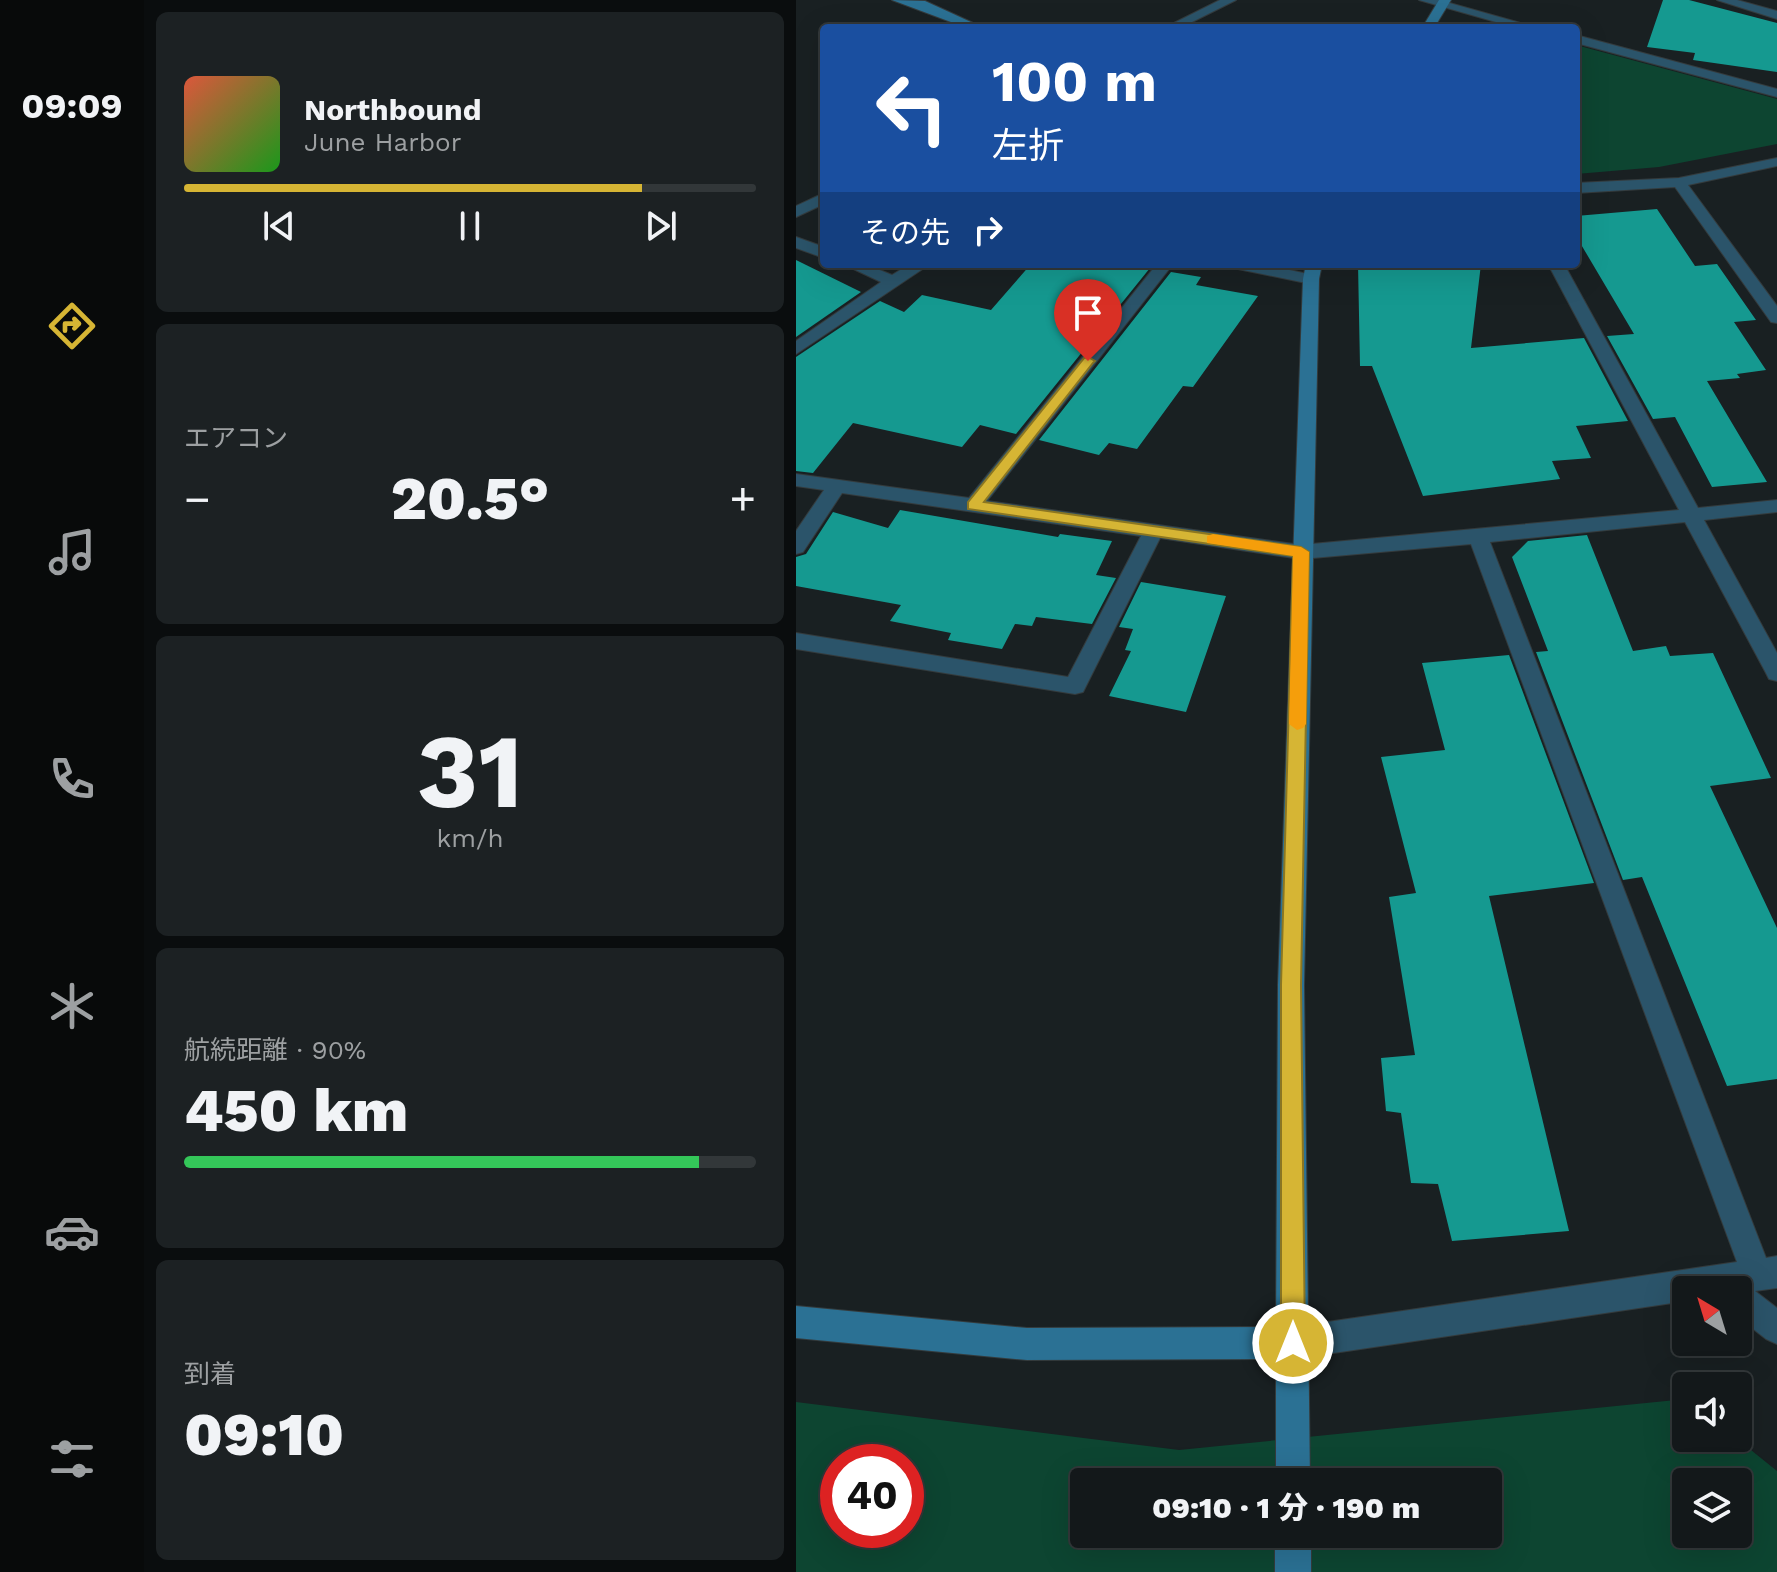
<!DOCTYPE html>
<html lang="ja">
<head>
<meta charset="utf-8">
<style>
  :root { --surface:#13181a; --page:#1c2123; --text:#f1f3f6; --muted:#9da0a2; --line:#323739; --accent:#d6b534 }
  body { margin:0; font-family:"Work Sans","Noto Sans JP",sans-serif; background:var(--page); color:var(--text); height:100vh; display:flex; flex-direction:column; font-size:30px; white-space:nowrap }
  * { box-sizing:border-box; margin:0 }
  p { font-size:26px; color:var(--muted) }
  .icon { flex:none; width:44px; height:44px; fill:none; stroke:currentColor; stroke-width:2; stroke-linecap:round; stroke-linejoin:round }
  .map { position:relative; flex:1; overflow:hidden }
  .drawer { display:flex; flex-direction:column; gap:12px; padding:12px; background:#0a0d0e; width:652px }
  .drawer>* { flex:none }
  .top-card { position:absolute; left:24px; top:24px; width:760px; height:244px; border-radius:8px; box-shadow:0 8px 32px #0002,0 0 0 2px var(--line); background:#1a4fa0; color:#fff; overflow:hidden }
  .needle { width:52px; rotate:322deg }
  .tools { position:absolute; left:876px; top:1276px; display:grid; gap:16px }
  .tools a { display:grid; place-items:center; width:80px; height:80px; border-radius:8px; background:var(--surface); box-shadow:0 8px 32px #0002,0 0 0 2px var(--line); font-size:40px }
  .speed { position:absolute; left:24px; top:1444px; display:flex; gap:16px; font-size:40px; font-weight:700; text-align:center }
  .speed>* { display:grid; place-content:center; width:104px; height:104px; border-radius:50%; background:var(--surface); box-shadow:0 8px 32px #0002,0 0 0 2px var(--line); line-height:1 }
  .speed .limit { border:12px solid #d22; background:#fff; color:#111 }
  .pin { position:absolute; display:grid; place-items:center; width:68px; height:68px; color:#fff; margin:-82px -34px; border-radius:50% 50% 50% 0; rotate:-45deg; box-shadow:0 0 8px #0007 }
  .pin .icon { rotate:45deg }
  .me { position:absolute; width:88px; margin:-44px; rotate:0deg; stroke-linejoin:round; filter:drop-shadow(0 0 6px #0008) }
  .turn { display:flex; align-items:center; gap:28px; height:168px; padding:0 40px; font-size:36px }
  .turn .icon { width:104px; height:104px; stroke-width:2.5 }
  .turn b { display:block; font-size:56px; line-height:68px }
  .then { display:flex; align-items:center; height:76px; padding:0 40px; background:#0003; gap:16px; font-size:30px }
  .big { font-size:60px; font-weight:800; line-height:1.1 }
  .drawer .card { flex:1; display:flex; flex-direction:column; justify-content:center; gap:12px; min-width:0; padding:0 28px; border-radius:12px; background:var(--page) }
  .drawer .dial { align-items:center; gap:0 }
  .dial b { font-size:104px; line-height:1 }
  .song { display:flex; align-items:center; gap:24px }
  .cover { width:96px; height:96px; border-radius:12px; background:linear-gradient(135deg,hsl(10 70% 55%),hsl(120 70% 35%)) }
  .played { height:8px; border-radius:4px; background:linear-gradient(90deg,var(--accent) 80%,var(--line) 80%) }
  .keys { display:flex; justify-content:space-around; direction:ltr }
  .heat { display:flex; justify-content:space-between; align-items:center; font-size:44px; direction:ltr }
  .charge { height:12px; border-radius:6px; background:linear-gradient(90deg,#34c759 90%,var(--line) 0) }
  .trip { position:absolute; left:274px; top:1468px; width:432px; height:80px; border-radius:8px; background:var(--surface); box-shadow:0 8px 32px #0002,0 0 0 2px var(--line); font-weight:800; line-height:80px; text-align:center }
  main { display:flex; flex:1; min-height:0 }
  .tabs { display:flex; flex-direction:column; width:144px; justify-content:space-around; align-items:center; background:#080a0a; color:var(--muted) }
  .tabs .icon { width:56px; height:56px }
  .tabs .current { color:var(--accent) }
  .tabs b { font-size:36px; color:var(--text) }
  .map>svg:first-child { display:block }
  .green { fill:#0d4531; fill-rule:evenodd }
  .building { fill:#159990 }
  .lines { fill:none; stroke-linecap:round; stroke-linejoin:round }
  .street-casing { stroke:#343b3d; stroke-width:2 }
  .secondary-casing { stroke:#343b3d; stroke-width:2 }
  .street { fill:#2b546a; fill-rule:evenodd }
  .secondary { fill:#2b7194; fill-rule:evenodd }
  .route { fill:#d6b534; stroke:#8b7622; stroke-width:2 }
  .slow { fill:#f59e0b }
</style>
</head>
<body>
<main>
<nav class="tabs">
<b>09:09</b>
<svg class="icon current" aria-label="directions" viewBox="0 0 24 24"><path d="M12 3l9 9-9 9-9-9zM9 14v-3h6M13 9l2 2-2 2"/></svg>
<svg class="icon" aria-label="music" viewBox="0 0 24 24"><path d="M9 18V5l10-2v13"/><circle cx="6" cy="18" r="3"/><circle cx="16" cy="16" r="3"/></svg>
<svg class="icon" aria-label="phone" viewBox="0 0 24 24"><path d="M5 4h4l2 5-3 2q2 4 5 5l2-3 5 2v4C11 20 4 13 5 4z"/></svg>
<svg class="icon" aria-label="climate" viewBox="0 0 24 24"><path d="M12 3v18M4 7l16 10M4 17L20 7"/></svg>
<svg class="icon" aria-label="car" viewBox="0 0 24 24"><path d="M5 17H2v-5l4-1 3-4h7l3 4 3 1v5h-3M9 17h6M6 11h13"/><circle cx="7" cy="17" r="2"/><circle cx="17" cy="17" r="2"/></svg>
<svg class="icon" aria-label="filters" viewBox="0 0 24 24"><path d="M4 7h16M4 17h16"/><circle cx="9" cy="7" r="2"/><circle cx="15" cy="17" r="2"/></svg>
</nav>
<section class="drawer">
<div class="card">
<div class="song"><i class="cover"></i><div><b>Northbound</b><p>June Harbor</p></div></div>
<div class="played"></div>
<div class="keys"><svg class="icon" aria-label="previous" viewBox="0 0 24 24"><path d="M18 5L8 12l10 7zM5 5v14"/></svg><svg class="icon" aria-label="pause" viewBox="0 0 24 24"><path d="M8 5v14M16 5v14"/></svg><svg class="icon" aria-label="next" viewBox="0 0 24 24"><path d="M6 5l10 7-10 7zM19 5v14"/></svg></div>
</div>
<div class="card"><p>エアコン</p>
<div class="heat"><a>−</a><b class="big">20.5°</b><a>+</a></div>
</div>
<div class="card dial"><b>31</b><p>km/h</p></div>
<div class="card"><p>航続距離 · 90%</p><b class="big">450 km</b><div class="charge"></div></div>
<div class="card"><p>到着</p><b class="big">09:10</b></div>
</section>
<div class="map">
<svg width="981" height="1572" viewBox="0 0 981 1572">
  <rect width="100%" height="100%" fill="#192022"/>
  <!-- green -->
  <g class="green">
    <polygon points="780,45 981,99 981,144 863,167 780,174"/>
    <path d="M890 1399V1438H940L981 1471V1572H0V1402L383 1450ZM42 1462H110V1530H42ZM288 1482H692V1534H288ZM890 1482H942V1534H890Z"/>
  </g>
  <!-- building -->
  <g class="building">
    <polygon points="867,0 893,0 981,23 981,72 897,60 899,53 851,47"/>
    <polygon points="861,209 899,266 921,264 960,320 938,322 970,370 941,374 944,378 911,381 971,482 916,487 879,417 857,419 811,336 838,334 780,236 780,216"/>
    <polygon points="0,260 65,292 0,337"/>
    <polygon points="235,264 330,264 354,268 220,434 184,425 166,447 57,423 17,473 0,471 0,357 84,301 108,312 126,295 195,310"/>
    <polygon points="562,264 619,267 620,264 685,264 675,348 788,338 832,421 780,426 795,458 756,461 764,479 627,496 576,366 564,366"/>
    <polygon points="375,272 405,277 400,285 462,296 397,387 387,386 341,449 313,443 303,455 243,440"/>
    <polygon points="104,510 262,537 264,534 316,541 300,575 320,578 296,624 240,617 236,626 219,624 206,649 152,640 155,633 94,621 105,605 0,586 0,557 10,554 37,512 92,528"/>
    <polygon points="791,535 837,651 870,646 874,656 917,653 975,778 914,786 981,928 981,1079 931,1086 846,877 827,880 740,652 752,651 716,557 732,541"/>
    <polygon points="345,582 430,596 390,712 313,696 335,651 329,650 337,629 323,627"/>
    <polygon points="713,655 798,883 693,896 773,1231 656,1241 642,1184 615,1183 605,1113 590,1111 585,1058 619,1055 593,897 620,893 585,757 649,750 626,663"/>
  </g>
  <g class="lines">
    <!-- street casing -->
    <g class="street-casing">
      <g id="street">
        <polygon points="424,0 440,0 384,28 368,28"/>
        <polygon points="623,0 643,0 742,28 721,28"/>
        <polygon points="921,0 941,0 981,11 981,19"/>
        <polygon points="780,35 981,89 981,97 780,43"/>
        <polygon points="981,158 981,166 892,185 981,306 981,323 975,322 879,187 780,193 780,183 883,178"/>
        <polygon points="28,193 28,204 0,217 0,206"/>
        <polygon points="0,237 28,247 28,258 0,248"/>
        <polygon points="47,264 69,264 96,275 114,264 134,264 0,354 0,341 85,282"/>
        <polygon points="361,264 377,264 191,501 505,545 883,510 752,264 768,264 902,508 981,500 981,512 908,520 981,653 981,681 973,679 970,673 889,522 694,542 970,1258 981,1256 981,1288 959,1291 981,1308 981,1344 970,1339 942,1317 942,1290 890,1290 890,1301 497,1359 486,1354 481,1343 486,1332 497,1327 941,1262 675,544 505,559 364,538 287,692 279,694 0,649 0,633 272,677 345,536 46,493 7,552 0,554 0,531 28,490 0,486 0,474 173,498"/>
        <polygon points="434,264 466,264 521,276 523,279 515,284 442,269"/>
      </g>
    </g>
    <!-- secondary casing -->
    <g class="secondary-casing">
      <g id="secondary">
        <polygon points="96,0 129,1 188,28 171,28"/>
        <polygon points="643,0 655,0 638,28 626,28"/>
        <polygon points="510,264 526,264 523,279 508,985 514,1482 480,1482 480,1359 231,1360 0,1338 0,1306 231,1328 480,1327 482,985 507,279"/>
        <rect x="479" y="1534" width="36" height="38"/>
      </g>
    </g>
    <!-- street -->
    <use href="#street" class="street"/>
    <!-- secondary -->
    <use href="#secondary" class="secondary"/>
  </g>
  <!-- route -->
  <polygon class="route" points="292,357 299,361 297,363 188,502 505,547 513,552 505,985 509,1343 506,1352 497,1356 489,1352 485,1343 485,985 497,556 172,509 172,502 288,358"/>
  <!-- slow -->
  <polygon class="slow" points="417,534 505,547 513,552 510,724 507,728 501,730 493,724 497,556 411,543 411,536"/>
</svg>
<div class="tools">
<a><svg class="needle" viewBox="-14 -14 28 28"><path d="M0-13l5 13h-10z" fill="#e53935"/><path d="M0 13l5-13h-10z" fill="#9da0a2"/></svg></a>
<a><svg class="icon" aria-label="sound" viewBox="0 0 24 24"><path d="M4 9h4l5-4v14l-5-4H4zM17 9q2 3 0 6"/></svg></a>
<a><svg class="icon" aria-label="layers" viewBox="0 0 24 24"><path d="M12 4l9 5-9 5-9-5zM3 14l9 5 9-5"/></svg></a>
</div>
<div class="speed"><div class="limit">40</div></div>
<div class="pin" style="left:292px;top:361px;background:#d93025"><svg class="icon" aria-label="arrive" viewBox="0 0 24 24"><path d="M6 21V4h12l-3 4 3 4H6"/></svg></div>
<svg class="me" style="left:497px;top:1343px" viewBox="-20 -20 40 40"><circle r="17" fill="#d6b534" stroke="#fff" stroke-width="3"/><path d="M0-11L8 9 0 5-8 9z" fill="#fff"/></svg>
<div class="trip">09:10 · 1 分 · 190 m</div>
<div class="top-card">
<div class="turn"><svg class="icon" aria-label="left" viewBox="0 0 24 24"><path d="M17 20v-9H6M10 6l-5 5 5 5"/></svg><div><b>100 m</b>左折</div></div>
<div class="then">その先<svg class="icon" aria-label="right" viewBox="0 0 24 24"><path d="M7 20v-9h11M14 6l5 5-5 5"/></svg></div>
</div>
</div>
</main>
</body>
</html>
